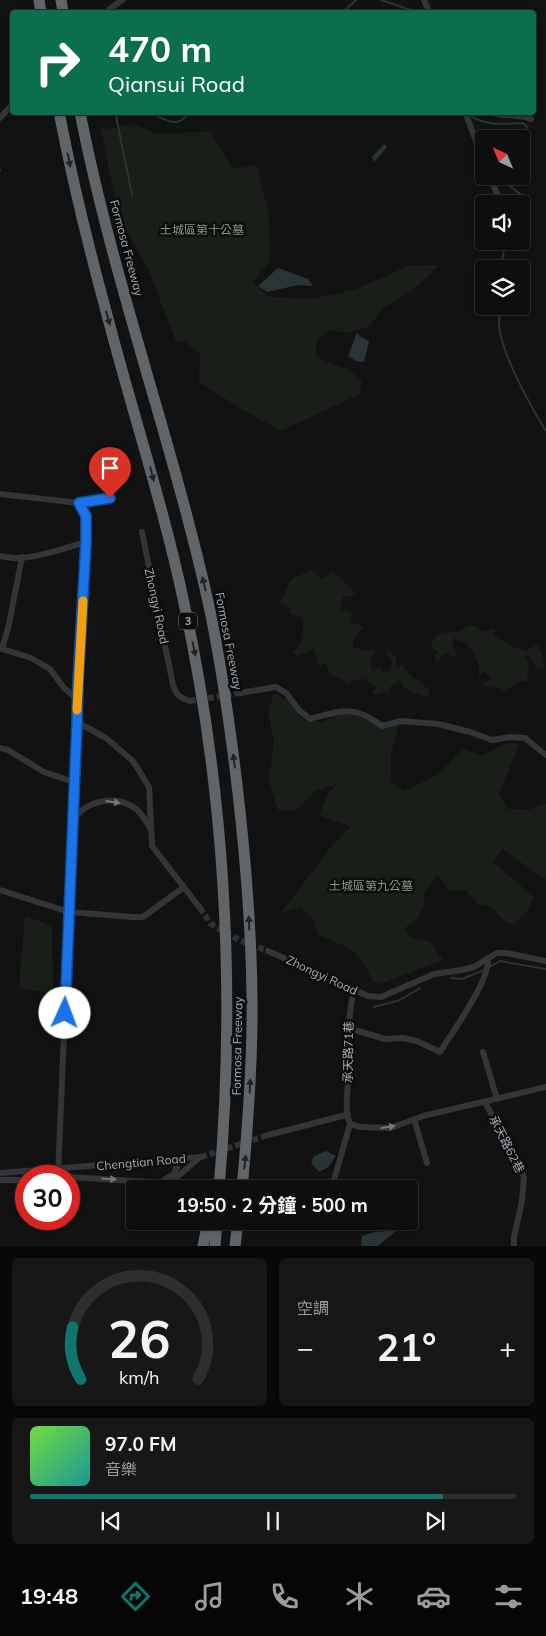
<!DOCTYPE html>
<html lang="zh-TW">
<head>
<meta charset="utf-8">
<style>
  :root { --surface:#0e0e0e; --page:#171717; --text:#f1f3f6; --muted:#9b9c9e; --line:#2e2e2e; --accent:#0f766e }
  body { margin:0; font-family:Mulish,"Noto Sans TC",sans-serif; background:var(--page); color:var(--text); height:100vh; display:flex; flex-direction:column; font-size:19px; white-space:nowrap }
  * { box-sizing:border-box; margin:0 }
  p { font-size:16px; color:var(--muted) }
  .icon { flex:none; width:28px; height:28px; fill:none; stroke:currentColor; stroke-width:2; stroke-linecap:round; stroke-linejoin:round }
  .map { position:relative; height:1246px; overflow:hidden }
  .drawer { display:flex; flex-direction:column; gap:12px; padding:12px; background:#080808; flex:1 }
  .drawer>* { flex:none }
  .guide { position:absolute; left:10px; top:10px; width:526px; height:105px; border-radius:5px; box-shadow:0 1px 4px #0004,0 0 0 1px var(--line); background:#0b6e4f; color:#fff; overflow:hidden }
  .needle { width:32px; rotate:316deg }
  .fabs { position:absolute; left:475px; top:130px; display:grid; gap:10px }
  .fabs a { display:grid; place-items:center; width:55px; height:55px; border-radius:5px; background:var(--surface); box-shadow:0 1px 4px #0004,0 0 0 1px var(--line); font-size:25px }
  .speed { position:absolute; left:15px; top:1165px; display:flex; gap:10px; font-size:25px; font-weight:700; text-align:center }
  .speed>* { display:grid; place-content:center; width:65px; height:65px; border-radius:50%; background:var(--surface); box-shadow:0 1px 4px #0004,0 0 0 1px var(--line); line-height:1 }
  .speed .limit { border:8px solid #d22; background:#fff; color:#111 }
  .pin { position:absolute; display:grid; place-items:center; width:42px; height:42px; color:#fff; margin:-51px -21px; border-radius:50% 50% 50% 0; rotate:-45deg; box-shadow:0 0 5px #0007 }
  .pin .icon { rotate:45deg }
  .me { position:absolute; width:55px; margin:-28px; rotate:2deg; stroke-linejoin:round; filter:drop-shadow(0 0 4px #0008) }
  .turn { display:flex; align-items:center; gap:18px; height:105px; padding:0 15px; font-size:22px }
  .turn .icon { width:65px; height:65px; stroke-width:2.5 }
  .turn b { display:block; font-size:35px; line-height:42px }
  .big { font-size:38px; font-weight:700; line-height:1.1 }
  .drawer .widget { flex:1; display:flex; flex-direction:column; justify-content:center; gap:8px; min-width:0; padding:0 18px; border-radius:8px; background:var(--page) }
  .drawer .dial { align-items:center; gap:0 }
  .dial svg { height:130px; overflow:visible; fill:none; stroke:var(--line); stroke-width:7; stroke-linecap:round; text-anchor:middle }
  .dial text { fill:var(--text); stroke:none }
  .song { display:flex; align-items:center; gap:15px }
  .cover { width:60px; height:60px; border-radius:8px; background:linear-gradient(135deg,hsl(100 70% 55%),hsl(180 70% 35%)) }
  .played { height:5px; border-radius:2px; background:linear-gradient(90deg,var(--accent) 85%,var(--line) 85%) }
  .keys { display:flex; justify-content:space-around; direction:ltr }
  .heat { display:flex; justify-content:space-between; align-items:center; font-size:28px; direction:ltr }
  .drawer .tiles { flex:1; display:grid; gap:12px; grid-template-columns:1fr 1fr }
  .widget:last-child { grid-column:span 2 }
  .trip { position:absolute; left:126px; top:1180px; width:292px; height:50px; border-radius:5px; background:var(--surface); box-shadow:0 1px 4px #0004,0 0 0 1px var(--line); font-weight:700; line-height:50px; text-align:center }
  .tab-bar { display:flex; height:80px; justify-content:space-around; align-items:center; background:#060606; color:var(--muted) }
  .tab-bar .icon { width:35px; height:35px }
  .tab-bar .active { color:var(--accent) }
  .tab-bar b { font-size:22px; color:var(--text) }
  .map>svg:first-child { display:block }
  .green { fill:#191e18 }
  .water { fill:#293436 }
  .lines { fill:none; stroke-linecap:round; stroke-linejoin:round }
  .stream { stroke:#293436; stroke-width:2 }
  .minor-tunnel { stroke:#2f3133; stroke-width:6; stroke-dasharray:6 3; stroke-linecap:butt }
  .minor { stroke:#333538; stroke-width:6 }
  .motorway { stroke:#5f6569; stroke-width:11 }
  .oneway { fill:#222325 }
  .oneway2 { fill:#71777c }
  .route-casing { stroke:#114b97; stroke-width:12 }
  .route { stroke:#1a73e8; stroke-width:9 }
  .slow { stroke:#f59e0b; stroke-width:9 }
  .labels { text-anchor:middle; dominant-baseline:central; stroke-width:5; stroke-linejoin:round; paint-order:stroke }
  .shield { fill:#0d0d0e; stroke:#777d82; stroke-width:1 }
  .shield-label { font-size:11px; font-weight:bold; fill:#a4adb3 }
  .park-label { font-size:12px; fill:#839e7b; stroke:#0d0d0e }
  .street-label { font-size:12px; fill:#a4adb3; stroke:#0d0d0e }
</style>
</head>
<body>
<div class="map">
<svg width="546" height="1246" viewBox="0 0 546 1246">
  <rect width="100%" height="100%" fill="#121213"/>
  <!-- green -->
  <g class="green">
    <polygon points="134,124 155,133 211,132 233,169 257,165 269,216 270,261 253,282 269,297 312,299 357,289 408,266 440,265 410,292 385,307 368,327 350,332 328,331 317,340 316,355 328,363 349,369 362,382 360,394 281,431 240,408 199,382 200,353 185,342 176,341 147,267 119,217 101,130"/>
    <path d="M310 570 322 578 333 571 355 593 351 596 343 597 340 609 351 613V622L363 627 353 642 354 648 369 651 377 648 369 661 373 672 378 667 383 668 382 673 391 670V666L393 662 386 654 388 651 396 657V667L402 664 411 676 423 684 424 687H429V693L427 697C416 692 404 693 400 680L390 687 388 694 384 692 375 695 372 693 376 688 365 679 355 680 346 685 344 680 331 675 325 663 320 667 314 648 298 656 293 653C305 638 303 635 303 618L290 614V607L280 603 291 580Z"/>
    <path d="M468 625 477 626 481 631 493 629 495 631 493 635 511 646 526 651 537 645 541 651 545 667 538 669 528 655 525 657 529 664 527 681 516 683 505 692 499 688 485 686 484 683 492 679 485 672 479 676 478 662 469 646 465 642 459 641 455 637 452 645 457 653 454 658 446 653 441 656 438 663 434 659 438 651 433 649 431 645 436 636 439 635 442 633C452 631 462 633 468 625Z"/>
    <path d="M274 693 290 702 304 721 321 722 346 713 370 720 399 724 391 755V781L404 791 439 774 463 748 481 756 507 743 519 744 499 794 508 809 527 810 546 804V880L502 849 493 862 534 897 529 909 513 925 504 920 491 907 478 904 465 890 450 891 437 875 425 892 424 905 417 919 405 928 411 937 430 942 443 960 380 984 372 981C360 949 347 947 318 935L313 918 300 907 281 913 330 848 351 826 319 816 328 793 339 783 316 791 295 811 278 810 269 781 274 741 268 713Z"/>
    <polygon points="25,916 52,926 53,994 19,988"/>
  </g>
  <!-- water -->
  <g class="water">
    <polygon points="384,144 387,147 374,162 372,157"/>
    <polygon points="278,268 308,279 313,286 298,285 267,292 258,286"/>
    <polygon points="357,333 359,334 359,336 369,341 364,362 356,361 348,356"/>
    <polygon points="326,1151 336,1156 328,1167 319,1172 311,1163 314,1156"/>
    <polygon points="400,1221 408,1221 378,1246 361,1246 362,1236 374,1232 389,1231"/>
  </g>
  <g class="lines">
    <!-- stream -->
    <g class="stream">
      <polyline points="381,0 411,10 412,12"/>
      <polyline points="343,12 356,0"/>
      <path d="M150 112C166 120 177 130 190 112"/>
      <polyline points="116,116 132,195"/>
      <path d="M472 117C489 126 504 124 523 123L527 127 519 139"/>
      <polyline points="0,171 0,170"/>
      <polyline points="504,176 512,188 526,198 521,208"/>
      <polyline points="501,269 504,249 507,241"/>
      <path d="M500 306C500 312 499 319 499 326 502 355 530 405 546 431"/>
      <polyline points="488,968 500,961 546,969"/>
      <polyline points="451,978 462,979 484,970"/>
      <polyline points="374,1007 400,1000 420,988"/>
    </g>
    <!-- minor-tunnel -->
    <g class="minor-tunnel">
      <polyline points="190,701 240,693"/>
      <polyline points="200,908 211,924 239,940 268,951"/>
      <polyline points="201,1157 268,1135"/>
    </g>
    <!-- minor -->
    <g class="minor">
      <polyline points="424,0 429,12"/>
      <polyline points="106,12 122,0"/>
      <polyline points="465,112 484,162"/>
      <path d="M490 112C504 118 518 113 531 119"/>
      <polyline points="0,118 12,105"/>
      <polyline points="489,176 502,204"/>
      <polyline points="0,494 79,503 110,498"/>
      <path d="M142 532 173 685C176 695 180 698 190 701"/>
      <path d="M0 556C24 563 63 549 86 542"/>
      <polyline points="0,648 31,658 50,669 64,688 77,699"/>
      <polyline points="2,649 9,624 22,557"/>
      <path d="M240 693 276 687 286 693 300 711 310 719C342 711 353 704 382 726L401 721 438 724 470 732 492 740 510 737 525 738 546 755"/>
      <polyline points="77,722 106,738 133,761 149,787 152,846 200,908"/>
      <polyline points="0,748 8,750 44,772 74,782"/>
      <path d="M73 820C87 800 116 794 136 809 142 813 146 822 150 828"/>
      <polyline points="0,890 69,912 132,917 143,917 184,887"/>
      <polyline points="268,951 368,996 381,997 434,974 462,970 474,967 497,953 506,953 546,961"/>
      <path d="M354 990C347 1019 348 1048 348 1078 348 1093 344 1109 350 1124L361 1127 391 1128 423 1116 546 1087"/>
      <path d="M348 1028 385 1039 403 1038 417 1041 440 1052C453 1031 490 981 488 958"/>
      <polyline points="483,1052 497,1099"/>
      <polyline points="485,1102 524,1177 522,1201 514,1237 514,1246"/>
      <polyline points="414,1119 427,1163"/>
      <polyline points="268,1135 346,1115"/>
      <polyline points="0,1173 201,1157"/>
      <polyline points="58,1176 77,722 77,682 86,542 85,516 79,503"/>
      <polyline points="69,1177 165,1183 176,1178 200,1157"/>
      <polyline points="165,1179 174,1174 177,1167 172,1162 167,1160"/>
      <polyline points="0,1180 26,1180"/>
      <polyline points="328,1184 334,1180 350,1124"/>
    </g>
    <!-- motorway -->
    <g class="motorway">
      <polyline points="39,0 41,12"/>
      <polyline points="61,0 63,12"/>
      <path d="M59 112C72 179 88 245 106 311 131 408 163 504 184 603 226 797 236 991 219 1189"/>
      <path d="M80 112C112 277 170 434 207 597 219 651 227 706 234 760 244 839 251 917 252 996 253 1061 248 1125 242 1189"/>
      <polyline points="203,1246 208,1221"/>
      <polyline points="215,1246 217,1221"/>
      <polyline points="235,1246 238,1221"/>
    </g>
  </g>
  <!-- one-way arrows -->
  <defs><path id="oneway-solid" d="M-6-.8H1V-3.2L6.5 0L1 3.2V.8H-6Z" transform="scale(1.25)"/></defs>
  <g class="oneway">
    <use href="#oneway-solid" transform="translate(69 160) rotate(78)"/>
    <use href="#oneway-solid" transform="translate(108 318) rotate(74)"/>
    <use href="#oneway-solid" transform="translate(152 474) rotate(76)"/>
    <use href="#oneway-solid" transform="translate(204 584) rotate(-104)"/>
    <use href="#oneway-solid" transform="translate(194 649) rotate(79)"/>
    <use href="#oneway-solid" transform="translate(234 761) rotate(-97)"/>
    <use href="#oneway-solid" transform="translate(249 923) rotate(-92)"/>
    <use href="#oneway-solid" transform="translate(250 1086) rotate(-88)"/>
    <use href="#oneway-solid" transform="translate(245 1162) rotate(-84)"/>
  </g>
  <g class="oneway2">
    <use href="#oneway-solid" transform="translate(113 802) rotate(8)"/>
    <use href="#oneway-solid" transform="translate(388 1127) rotate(-9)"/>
    <use href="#oneway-solid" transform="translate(109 1179) rotate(3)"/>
  </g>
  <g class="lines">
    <!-- route casing -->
    <g class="route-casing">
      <polyline id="route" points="65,1013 77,722 78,682 86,542 86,516 79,503 110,498"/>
    </g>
    <!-- route -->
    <use href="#route" class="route"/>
    <!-- slow -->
    <polyline class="slow" points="77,710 83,601"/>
  </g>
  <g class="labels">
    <!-- shield labels -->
    <rect class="shield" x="179" y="612.5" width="18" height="17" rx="4"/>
    <g class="shield-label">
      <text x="188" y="621">3</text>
    </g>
    <!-- park labels -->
    <g class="park-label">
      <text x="202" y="229">土城區第十公墓</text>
      <text x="371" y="885">土城區第九公墓</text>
    </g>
    <!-- street labels -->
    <g class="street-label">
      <text transform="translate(127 248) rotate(75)">Formosa Freeway</text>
      <text transform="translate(157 606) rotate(78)">Zhongyi Road</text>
      <text transform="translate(229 641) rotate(79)">Formosa Freeway</text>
      <text transform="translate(322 975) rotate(25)">Zhongyi Road</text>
      <text transform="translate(237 1046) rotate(-89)">Formosa Freeway</text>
      <text transform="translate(348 1052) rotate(-89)">承天路71巷</text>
      <text transform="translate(507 1144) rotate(63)">承天路62巷</text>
      <text transform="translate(141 1162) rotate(-5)">Chengtian Road</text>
    </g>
  </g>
</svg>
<div class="fabs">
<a><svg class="needle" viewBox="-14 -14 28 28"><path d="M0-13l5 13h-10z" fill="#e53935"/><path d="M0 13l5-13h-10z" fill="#9b9c9e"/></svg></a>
<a><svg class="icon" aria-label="sound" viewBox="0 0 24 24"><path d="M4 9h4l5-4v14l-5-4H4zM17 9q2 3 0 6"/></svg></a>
<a><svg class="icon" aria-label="layers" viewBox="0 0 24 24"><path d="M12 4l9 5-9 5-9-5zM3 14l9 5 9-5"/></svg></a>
</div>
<div class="speed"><div class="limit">30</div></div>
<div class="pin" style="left:110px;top:498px;background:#d93025"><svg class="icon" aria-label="arrive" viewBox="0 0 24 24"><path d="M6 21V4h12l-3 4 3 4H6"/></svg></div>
<svg class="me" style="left:65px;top:1013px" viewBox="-20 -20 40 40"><circle r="19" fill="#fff"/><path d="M0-13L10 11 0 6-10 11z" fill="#1a73e8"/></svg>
<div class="trip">19:50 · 2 分鐘 · 500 m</div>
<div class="guide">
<div class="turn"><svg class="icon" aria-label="right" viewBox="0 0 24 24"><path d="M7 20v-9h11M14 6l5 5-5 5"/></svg><div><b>470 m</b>Qiansui Road</div></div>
</div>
</div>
<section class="drawer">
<div class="tiles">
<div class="widget dial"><svg viewBox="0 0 100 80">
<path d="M14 69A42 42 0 1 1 86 69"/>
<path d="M14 69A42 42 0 0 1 9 37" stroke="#0f766e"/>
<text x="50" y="56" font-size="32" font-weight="700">26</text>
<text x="50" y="72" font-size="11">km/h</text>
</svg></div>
<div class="widget"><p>空調</p>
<div class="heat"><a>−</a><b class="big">21°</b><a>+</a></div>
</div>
<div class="widget">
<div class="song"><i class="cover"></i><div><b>97.0 FM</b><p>音樂</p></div></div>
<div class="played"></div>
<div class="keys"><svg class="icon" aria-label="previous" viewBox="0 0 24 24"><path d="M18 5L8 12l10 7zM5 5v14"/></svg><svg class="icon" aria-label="pause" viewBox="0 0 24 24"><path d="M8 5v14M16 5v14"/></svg><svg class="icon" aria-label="next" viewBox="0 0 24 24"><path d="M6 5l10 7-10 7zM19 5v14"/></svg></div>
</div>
</div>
</section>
<nav class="tab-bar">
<b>19:48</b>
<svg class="icon active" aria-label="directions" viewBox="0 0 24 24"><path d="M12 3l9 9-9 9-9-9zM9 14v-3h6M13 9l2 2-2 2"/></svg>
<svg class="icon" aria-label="music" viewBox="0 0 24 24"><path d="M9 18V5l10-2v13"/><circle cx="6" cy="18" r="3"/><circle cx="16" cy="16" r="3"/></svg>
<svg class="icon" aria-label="phone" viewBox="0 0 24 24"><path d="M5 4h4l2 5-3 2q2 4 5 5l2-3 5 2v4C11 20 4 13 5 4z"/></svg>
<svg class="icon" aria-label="climate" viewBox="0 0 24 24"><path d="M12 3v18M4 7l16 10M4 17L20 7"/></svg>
<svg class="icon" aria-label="car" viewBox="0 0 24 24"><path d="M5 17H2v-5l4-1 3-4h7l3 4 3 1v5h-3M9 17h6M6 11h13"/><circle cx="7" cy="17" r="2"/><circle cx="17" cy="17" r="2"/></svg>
<svg class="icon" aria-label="filters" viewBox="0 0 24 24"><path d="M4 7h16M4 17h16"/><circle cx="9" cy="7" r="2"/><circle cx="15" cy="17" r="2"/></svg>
</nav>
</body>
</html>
